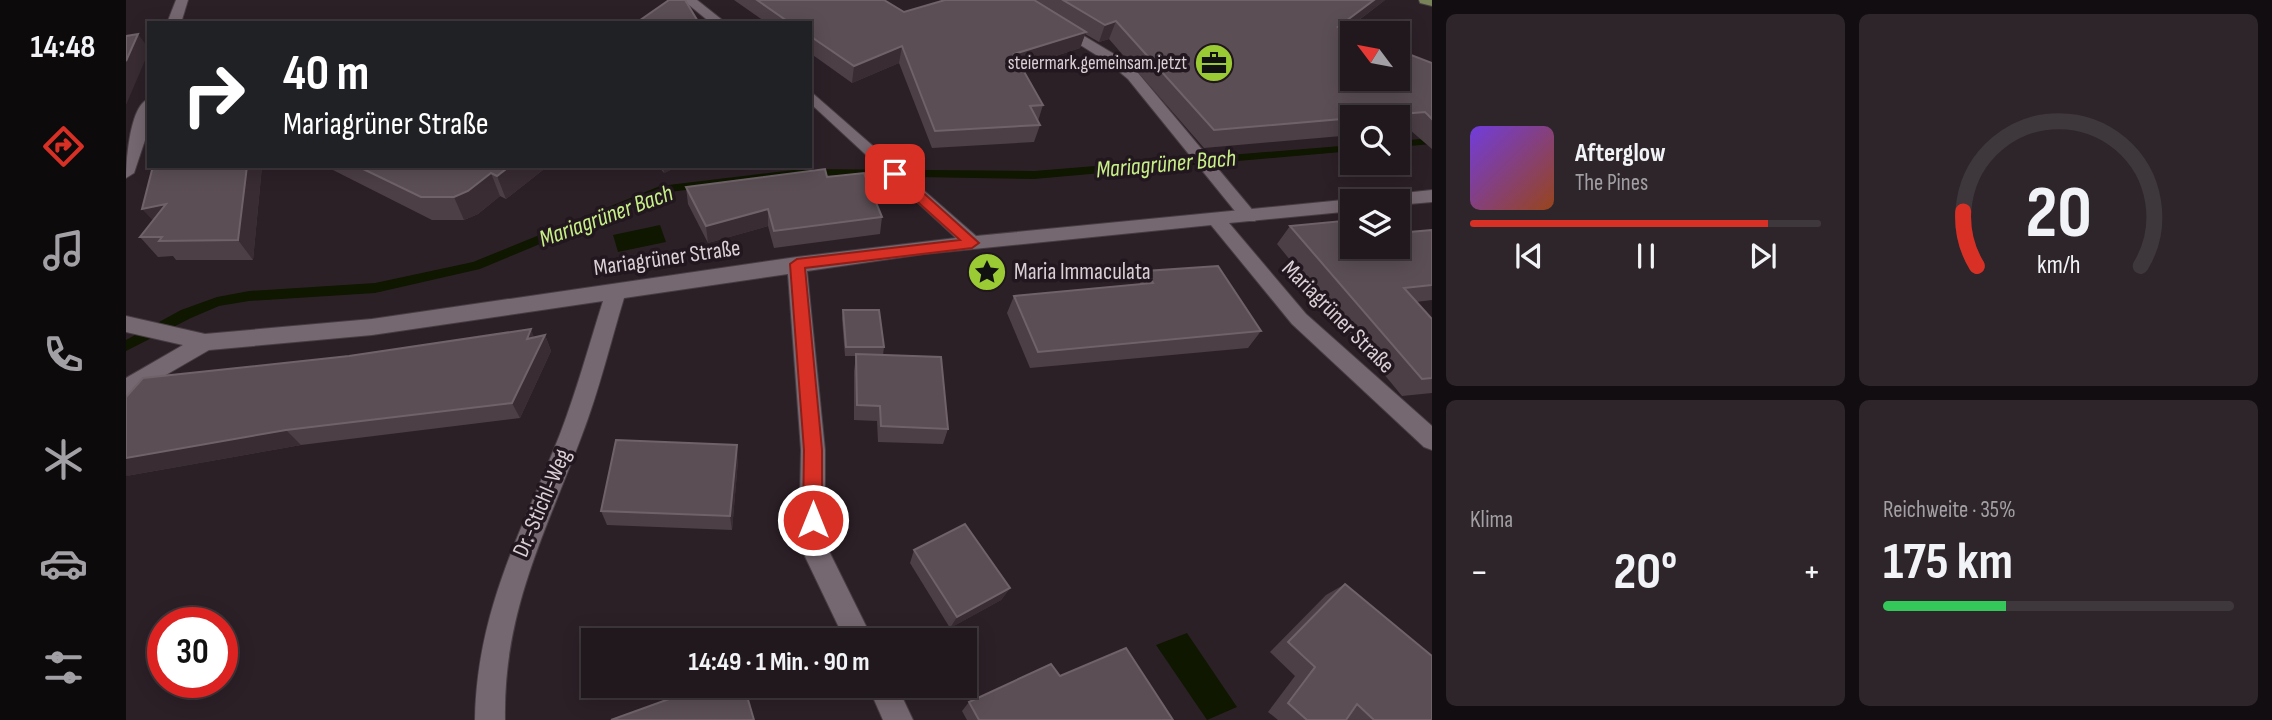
<!DOCTYPE html>
<html lang="de">
<head>
<meta charset="utf-8">
<style>
  :root { --surface:#21181d; --page:#2d252a; --text:#f1f3f6; --muted:#a2a0a4; --line:#3e373b; --accent:#d93025 }
  body { margin:0; font-family:"Sofia Sans Condensed",sans-serif; background:var(--page); color:var(--text); height:100vh; display:flex; flex-direction:column; font-size:26px; white-space:nowrap }
  * { box-sizing:border-box; margin:0 }
  p { font-size:23px; color:var(--muted) }
  .icon { flex:none; width:38px; height:38px; fill:none; stroke:currentColor; stroke-width:2; stroke-linecap:round; stroke-linejoin:round }
  .map { position:relative; flex:1; overflow:hidden }
  .details { display:flex; flex-direction:column; gap:14px; padding:14px; background:#120d10; width:840px }
  .details>* { flex:none }
  .hud { position:absolute; left:21px; top:21px; width:665px; height:147px; border-radius:0px; box-shadow:0 4px 18px #0003,0 0 0 2px var(--line); background:#202124; color:#fff; overflow:hidden }
  .needle { width:46px; rotate:302deg }
  .tools { position:absolute; left:1214px; top:21px; display:grid; gap:14px }
  .tools a { display:grid; place-items:center; width:70px; height:70px; border-radius:0px; background:var(--surface); box-shadow:0 4px 18px #0003,0 0 0 2px var(--line); font-size:35px }
  .speed { position:absolute; left:21px; top:607px; display:flex; gap:14px; font-size:35px; font-weight:700; text-align:center }
  .speed>* { display:grid; place-content:center; width:91px; height:91px; border-radius:50%; background:var(--surface); box-shadow:0 4px 18px #0003,0 0 0 2px var(--line); line-height:1 }
  .speed .limit { border:10px solid #d22; background:#fff; color:#111 }
  .pin { position:absolute; display:grid; place-items:center; width:60px; height:60px; color:#fff; margin:-30px; border-radius:14px; box-shadow:0 4px 10px #0006 }
  .me { position:absolute; width:77px; margin:-38px; rotate:0deg; stroke-linejoin:round; filter:drop-shadow(0 0 5px #0008) }
  .turn { display:flex; align-items:center; gap:24px; height:147px; padding:0 21px; font-size:32px }
  .turn .icon { width:91px; height:91px; stroke-width:2.5 }
  .turn b { display:block; font-size:49px; line-height:60px }
  .big { font-size:52px; font-weight:700; line-height:1.1 }
  .details .widget { flex:1; display:flex; flex-direction:column; justify-content:center; gap:10px; min-width:0; padding:0 24px; border-radius:10px; background:var(--page) }
  .details .dial { align-items:center; gap:0 }
  .dial svg { height:182px; overflow:visible; fill:none; stroke:var(--line); stroke-width:7; stroke-linecap:round; text-anchor:middle }
  .dial text { fill:var(--text); stroke:none }
  .song { display:flex; align-items:center; gap:21px }
  .cover { width:84px; height:84px; border-radius:10px; background:linear-gradient(135deg,hsl(260 70% 55%),hsl(20 70% 35%)) }
  .played { height:7px; border-radius:4px; background:linear-gradient(90deg,var(--accent) 85%,var(--line) 85%) }
  .keys { display:flex; justify-content:space-around; direction:ltr }
  .heat { display:flex; justify-content:space-between; align-items:center; font-size:38px; direction:ltr }
  .charge { height:10px; border-radius:5px; background:linear-gradient(90deg,#34c759 35%,var(--line) 0) }
  .details .tiles { flex:1; display:grid; gap:14px; grid-template-columns:repeat(2,1fr) }
  .trip { position:absolute; left:455px; top:628px; width:396px; height:70px; border-radius:0px; background:var(--surface); box-shadow:0 4px 18px #0003,0 0 0 2px var(--line); font-weight:700; line-height:70px; text-align:center }
  main { display:flex; flex:1; min-height:0 }
  .tab-bar { display:flex; flex-direction:column; width:126px; justify-content:space-around; align-items:center; background:#0d0a0c; color:var(--muted) }
  .tab-bar .icon { width:49px; height:49px }
  .tab-bar .selected { color:var(--accent) }
  .tab-bar b { font-size:32px; color:var(--text) }
  .map>svg:first-child { display:block }
  .water { fill:#0f1701 }
  .lines { fill:none; stroke-linecap:round; stroke-linejoin:round }
  .stream { fill:#0f1701; fill-rule:evenodd }
  .lane-casing { stroke:#473d43; stroke-width:2 }
  .street-casing { stroke:#473d43; stroke-width:2 }
  .primary-casing { stroke:#473d43; stroke-width:2 }
  .lane { fill:#766870; fill-rule:evenodd }
  .street { fill:#766870; fill-rule:evenodd }
  .primary { fill:#788359; fill-rule:evenodd }
  .wall { fill:#4c3f46 }
  .shaded-wall { fill:#392c33 }
  .building { fill:#5b4f55; stroke:#6f6369; stroke-width:2 }
  .route { fill:#d93025; stroke:#8d1f18; stroke-width:2 }
  .labels { text-anchor:middle; dominant-baseline:central; stroke-width:7; stroke-linejoin:round; paint-order:stroke }
  .far-poi-label { font-size:19px; fill:#d9d0d5; stroke:#22171e; text-anchor:end }
  .street-label { font-size:23px; fill:#d9d0d5; stroke:#22171e }
  .poi-label { font-size:23px; fill:#d9d0d5; stroke:#22171e; text-anchor:start }
  .water-label { font-size:24px; font-style:italic; fill:#c7f086; stroke:#22171e }
</style>
</head>
<body>
<main>
<nav class="tab-bar">
<b>14:48</b>
<svg class="icon selected" aria-label="directions" viewBox="0 0 24 24"><path d="M12 3l9 9-9 9-9-9zM9 14v-3h6M13 9l2 2-2 2"/></svg>
<svg class="icon" aria-label="music" viewBox="0 0 24 24"><path d="M9 18V5l10-2v13"/><circle cx="6" cy="18" r="3"/><circle cx="16" cy="16" r="3"/></svg>
<svg class="icon" aria-label="phone" viewBox="0 0 24 24"><path d="M5 4h4l2 5-3 2q2 4 5 5l2-3 5 2v4C11 20 4 13 5 4z"/></svg>
<svg class="icon" aria-label="climate" viewBox="0 0 24 24"><path d="M12 3v18M4 7l16 10M4 17L20 7"/></svg>
<svg class="icon" aria-label="car" viewBox="0 0 24 24"><path d="M5 17H2v-5l4-1 3-4h7l3 4 3 1v5h-3M9 17h6M6 11h13"/><circle cx="7" cy="17" r="2"/><circle cx="17" cy="17" r="2"/></svg>
<svg class="icon" aria-label="filters" viewBox="0 0 24 24"><path d="M4 7h16M4 17h16"/><circle cx="9" cy="7" r="2"/><circle cx="15" cy="17" r="2"/></svg>
</nav>
<div class="map">
<svg width="1306" height="720" viewBox="0 0 1306 720">
  <rect width="100%" height="100%" fill="#2c2027"/>
  <!-- water -->
  <g class="water">
    <polygon points="534,225 540,242 492,252 487,235"/>
    <polygon points="1061,633 1111,707 1081,720 1030,645"/>
  </g>
  <g class="lines">
    <!-- stream -->
    <g class="stream">
      <polygon points="1306,138 1306,144 1272,147 1272,141"/>
      <polygon points="1227,145 1227,151 908,179 676,175 536,193 354,269 249,293 123,301 93,306 65,318 0,351 0,340 55,310 91,297 123,291 249,283 347,262 534,186 676,169 908,171"/>
    </g>
    <!-- lane casing -->
    <g class="lane-casing">
      <polygon id="lane" points="883,0 898,0 993,57 1012,73 1129,213 1132,217 1129,221 1117,221 1002,79 983,63"/>
    </g>
    <!-- street casing -->
    <g class="street-casing">
      <g id="street">
        <polygon points="50,0 62,0 55,23 41,23"/>
        <polygon points="557,0 571,0 600,23 585,23"/>
        <path d="M684 91 850 236 1227 199 1233 201H1227V211L1103 223 1180 314 1306 426V450L1298 447 1166 324 1085 225 798 254 681 271 699 450V543L747 640H719L673 544 675 450 662 274 498 298C484 344 473 391 456 435 419 534 377 611 379 720H349C351 610 395 533 434 434 451 390 463 345 477 301L246 335 83 350 0 398V378L57 345 0 332V316L79 334 246 319 671 257 830 238 684 103Z"/>
        <path d="M23 99V128L8 173 0 178C0 161 4 104 23 99Z"/>
        <polygon points="1306,190 1306,202 1272,205 1272,201 1250,201 1259,195"/>
        <polygon points="742,686 771,686 787,720 757,720"/>
      </g>
    </g>
    <!-- primary casing -->
    <g class="primary-casing">
      <polygon id="primary" points="1293,0 1306,0 1306,6 1294,3"/>
    </g>
    <!-- lane -->
    <use href="#lane" class="lane"/>
    <!-- street -->
    <use href="#street" class="street"/>
    <!-- primary -->
    <use href="#primary" class="primary"/>
  </g>
  <!-- wall -->
  <g class="wall">
    <polygon points="608,0 758,0 778,12 819,0 1259,0 1220,30 1306,63 1306,149 1284,130 1272,131 1272,117 1227,117 1227,135 1078,148 983,39 973,42 959,34 954,48 896,67 917,105 912,121 914,125 908,142 806,148 773,63 726,83 684,53 684,23 641,23"/>
    <polygon points="27,166 136,166 127,260 50,260 47,256 32,257 14,237 27,220"/>
    <polygon points="199,166 422,166 380,199 374,196 352,214 338,220 306,220"/>
    <polygon points="532,166 553,166 538,173"/>
    <polygon points="701,177 756,217 754,234 648,248 642,226 582,243 562,204 560,187"/>
    <polygon points="1164,226 1227,247 1306,230 1306,300 1290,302 1306,319 1306,393 1276,396 1151,244"/>
    <polygon points="1020,271 1135,331 1122,348 904,368 881,313 888,296 1013,285"/>
    <polygon points="717,310 758,347 757,355 822,429 817,444 752,442 751,421 728,420 728,371 730,356 719,356 716,319"/>
    <polygon points="419,335 425,351 394,418 175,445 0,476 408,338"/>
    <polygon points="612,460 606,530 481,525 475,511"/>
    <polygon points="788,550 884,588 875,600 824,628 784,563"/>
    <polygon points="1219,584 1306,720 1152,720 1142,712 1169,676 1144,652 1200,595"/>
    <polygon points="934,676 1047,720 841,720 836,711 843,702"/>
  </g>
  <!-- shaded-wall -->
  <g class="shaded-wall">
    <polygon points="1248,0 1259,0 1201,44 1212,27"/>
    <polygon points="990,21 983,39 973,42 979,25"/>
    <polygon points="960,32 954,48 884,71 888,54"/>
    <polygon points="12,34 23,49 23,51 0,105 0,61"/>
    <polygon points="776,46 773,63 726,83 728,66"/>
    <polygon points="121,166 136,166 127,260 112,240"/>
    <polygon points="384,166 422,166 380,199 371,176"/>
    <polygon points="537,166 553,166 538,173"/>
    <polygon points="365,173 374,196 352,214 338,220 328,197"/>
    <polygon points="40,204 34,228 16,209"/>
    <polygon points="642,209 642,226 582,243 580,226"/>
    <polygon points="405,329 411,345 401,339"/>
    <polygon points="419,335 425,351 394,418 386,403"/>
    <polygon points="160,430 175,445 0,476 0,458"/>
    <polygon points="611,445 612,460 606,530 604,516"/>
    <polygon points="884,588 875,600 824,628 831,617"/>
  </g>
  <!-- building -->
  <g class="building">
    <polygon points="543,0 559,0 573,23 510,23"/>
    <polygon points="631,0 758,0 778,12 819,0 908,0 960,32 888,54 917,105 904,106 914,125 809,131 776,46 728,66 684,36 684,23 664,23"/>
    <polygon points="937,0 1248,0 1212,27 1229,33 1227,33 1227,79 1272,79 1272,50 1306,63 1306,119 1299,112 1240,117 1227,117 1227,118 1088,130 990,21 979,25"/>
    <polygon points="12,34 0,61 0,36"/>
    <polygon points="27,166 121,166 112,240 33,241 36,237 14,237 40,204 16,209"/>
    <polygon points="231,166 384,166 371,176 365,173 342,191 328,197 295,197"/>
    <polygon points="699,169 701,177 738,173 756,217 648,231 642,209 580,226 560,187"/>
    <polygon points="1227,220 1227,247 1272,247 1272,233 1306,230 1306,285 1278,288 1306,319 1306,378 1296,379 1164,226"/>
    <polygon points="1092,266 1135,331 912,352 888,296 1027,283 1020,271"/>
    <polygon points="717,310 753,310 758,347 720,347"/>
    <polygon points="405,329 401,339 419,335 386,403 160,430 0,458 0,397 17,378 223,356"/>
    <polygon points="730,354 815,357 822,429 755,426 754,406 731,405"/>
    <polygon points="490,440 611,445 604,516 475,511"/>
    <polygon points="839,524 884,588 831,617 788,550"/>
    <polygon points="1219,584 1306,656 1306,720 1248,720 1231,704 1220,720 1181,720 1162,703 1189,667 1162,642"/>
    <polygon points="1000,648 1047,720 853,720 843,702 925,664 934,676"/>
    <polygon points="579,686 618,686 628,720 485,720"/>
  </g>
  <!-- route -->
  <polygon class="route" points="764,171 773,171 853,243 846,248 679,268 696,450 696,520 693,527 687,529 680,527 677,520 678,450 664,264 671,259 834,240 764,177"/>
  <!-- icons -->
  <defs>
    <g id="office-disc" transform="scale(2.0125)"><circle r="9.5" fill="#9acb34" stroke="#22171e"/><path d="M-6-3h4V-5.5h4V-3h4V5H-6ZM-1-4.5V-3h2v-1.5ZM-6 0V1H6V0Z" fill="#111"/></g>
    <g id="sight-disc" transform="scale(2.0125)"><circle r="9.5" fill="#9acb34" stroke="#22171e"/><path d="M0-6L1.8-2.2L6-1.7L2.9 1.2L3.7 5.4L0 3.3L-3.7 5.4L-2.9 1.2L-6-1.7L-1.8-2.2Z" fill="#111"/></g>
  </defs>
  <g fill-rule="evenodd">
    <use href="#office-disc" x="1088" y="63"/>
    <use href="#sight-disc" x="861" y="272"/>
  </g>
  <g class="labels">
    <!-- far-poi labels -->
    <g class="far-poi-label">
      <text x="1061" y="63">steiermark.gemeinsam.jetzt</text>
    </g>
    <!-- street labels -->
    <g class="street-label">
      <text transform="translate(541 258) rotate(-8)">Mariagrüner Straße</text>
      <text transform="translate(1212 317) rotate(45)">Mariagrüner Straße</text>
      <text transform="translate(416 503) rotate(-67)">Dr.-Stichl-Weg</text>
    </g>
    <!-- poi labels -->
    <g class="poi-label">
      <text x="888" y="272">Maria Immaculata</text>
    </g>
    <!-- water labels -->
    <g class="water-label">
      <text transform="translate(1040 164) rotate(-5)">Mariagrüner Bach</text>
      <text transform="translate(480 216) rotate(-20)">Mariagrüner Bach</text>
    </g>
  </g>
</svg>
<div class="tools">
<a><svg class="needle" viewBox="-14 -14 28 28"><path d="M0-13l5 13h-10z" fill="#e53935"/><path d="M0 13l5-13h-10z" fill="#a2a0a4"/></svg></a>
<a><svg class="icon" aria-label="search" viewBox="0 0 24 24"><circle cx="10" cy="10" r="6"/><path d="M15 15l6 6"/></svg></a>
<a><svg class="icon" aria-label="layers" viewBox="0 0 24 24"><path d="M12 4l9 5-9 5-9-5zM3 14l9 5 9-5"/></svg></a>
</div>
<div class="speed"><div class="limit">30</div></div>
<div class="pin" style="left:769px;top:174px;background:#d93025"><svg class="icon" aria-label="arrive" viewBox="0 0 24 24"><path d="M6 21V4h12l-3 4 3 4H6"/></svg></div>
<svg class="me" style="left:687px;top:520px" viewBox="-20 -20 40 40"><circle r="17" fill="#d93025" stroke="#fff" stroke-width="3"/><path d="M0-11L8 9 0 5-8 9z" fill="#fff"/></svg>
<div class="trip">14:49 · 1 Min. · 90 m</div>
<div class="hud">
<div class="turn"><svg class="icon" aria-label="right" viewBox="0 0 24 24"><path d="M7 20v-9h11M14 6l5 5-5 5"/></svg><div><b>40 m</b>Mariagrüner Straße</div></div>
</div>
</div>
<section class="details">
<div class="tiles">
<div class="widget">
<div class="song"><i class="cover"></i><div><b>Afterglow</b><p>The Pines</p></div></div>
<div class="played"></div>
<div class="keys"><svg class="icon" aria-label="previous" viewBox="0 0 24 24"><path d="M18 5L8 12l10 7zM5 5v14"/></svg><svg class="icon" aria-label="pause" viewBox="0 0 24 24"><path d="M8 5v14M16 5v14"/></svg><svg class="icon" aria-label="next" viewBox="0 0 24 24"><path d="M6 5l10 7-10 7zM19 5v14"/></svg></div>
</div>
<div class="widget dial"><svg viewBox="0 0 100 80">
<path d="M14 69A42 42 0 1 1 86 69"/>
<path d="M14 69A42 42 0 0 1 8 45" stroke="#d93025"/>
<text x="50" y="56" font-size="32" font-weight="700">20</text>
<text x="50" y="72" font-size="11">km/h</text>
</svg></div>
<div class="widget"><p>Klima</p>
<div class="heat"><a>−</a><b class="big">20°</b><a>+</a></div>
</div>
<div class="widget"><p>Reichweite · 35%</p><b class="big">175 km</b><div class="charge"></div></div>
</div>
</section>
</main>
</body>
</html>
